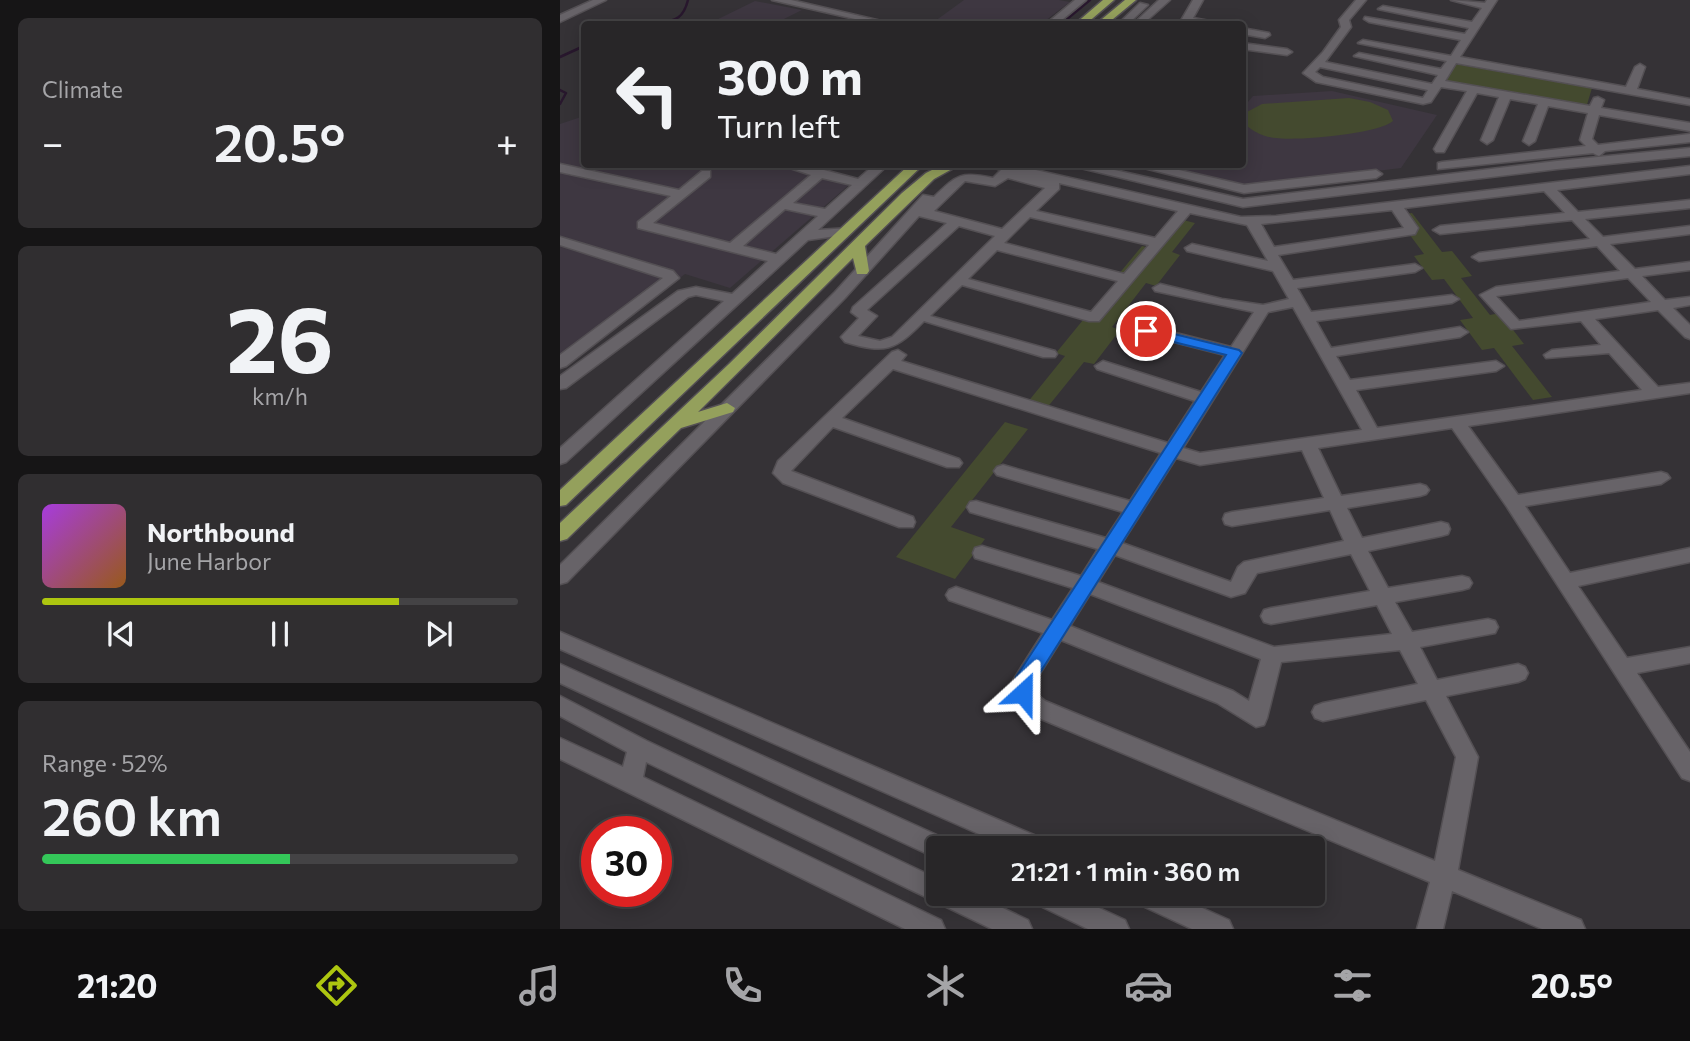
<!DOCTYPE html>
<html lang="en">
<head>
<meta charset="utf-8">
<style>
  :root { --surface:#282628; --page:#302e30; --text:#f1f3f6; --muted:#a5a5a8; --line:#444345; --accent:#adc610 }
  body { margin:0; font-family:Commissioner,sans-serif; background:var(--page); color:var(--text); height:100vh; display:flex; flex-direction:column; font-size:26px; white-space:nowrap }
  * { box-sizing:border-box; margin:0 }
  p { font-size:23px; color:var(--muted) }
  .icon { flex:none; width:38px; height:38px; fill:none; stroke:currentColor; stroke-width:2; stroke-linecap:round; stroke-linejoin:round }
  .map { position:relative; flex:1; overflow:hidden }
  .details { display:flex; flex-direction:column; gap:18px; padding:18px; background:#161516; width:560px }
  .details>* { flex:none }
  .hud { position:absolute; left:21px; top:21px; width:665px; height:147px; border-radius:7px; box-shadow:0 4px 18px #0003,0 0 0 2px var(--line); background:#282628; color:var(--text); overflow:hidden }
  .speed { position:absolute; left:21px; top:816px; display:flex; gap:14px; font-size:35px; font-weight:700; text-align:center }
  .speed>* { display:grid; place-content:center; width:91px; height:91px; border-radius:50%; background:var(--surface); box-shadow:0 4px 18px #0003,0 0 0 2px var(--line); line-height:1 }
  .speed .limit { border:10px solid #d22; background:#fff; color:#111 }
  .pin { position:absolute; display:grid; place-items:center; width:60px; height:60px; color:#fff; margin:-30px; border:4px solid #fff; border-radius:50%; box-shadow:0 2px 7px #0007 }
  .me { position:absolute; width:77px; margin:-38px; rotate:24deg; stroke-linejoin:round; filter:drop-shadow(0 0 5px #0008) }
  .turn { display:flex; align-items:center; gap:24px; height:147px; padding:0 21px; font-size:32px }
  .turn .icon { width:91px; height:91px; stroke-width:2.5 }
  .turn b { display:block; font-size:49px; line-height:60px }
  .big { font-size:52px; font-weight:600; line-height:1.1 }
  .details .widget { flex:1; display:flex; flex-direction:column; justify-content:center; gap:10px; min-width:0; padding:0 24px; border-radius:10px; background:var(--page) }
  .details .dial { align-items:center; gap:0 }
  .dial b { font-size:91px; line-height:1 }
  .song { display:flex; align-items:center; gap:21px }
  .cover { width:84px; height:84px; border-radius:10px; background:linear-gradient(135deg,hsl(280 70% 55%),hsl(30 70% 35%)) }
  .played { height:7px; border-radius:4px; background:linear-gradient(90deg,var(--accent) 75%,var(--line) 75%) }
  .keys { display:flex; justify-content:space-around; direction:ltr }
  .heat { display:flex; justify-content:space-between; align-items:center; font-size:38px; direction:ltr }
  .charge { height:10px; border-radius:5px; background:linear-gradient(90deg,#34c759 52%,var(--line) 0) }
  .trip { position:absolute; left:366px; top:836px; width:399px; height:70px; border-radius:7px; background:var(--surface); box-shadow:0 4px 18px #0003,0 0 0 2px var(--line); font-weight:600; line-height:70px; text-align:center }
  .tab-bar { display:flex; height:112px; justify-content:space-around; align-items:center; background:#100f10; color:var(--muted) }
  .tab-bar .icon { width:49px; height:49px }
  .tab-bar .active { color:var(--accent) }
  .tab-bar b { font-size:32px; color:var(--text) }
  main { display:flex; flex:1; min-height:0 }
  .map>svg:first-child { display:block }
  .built { fill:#3e3741 }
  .green { fill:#444a2f }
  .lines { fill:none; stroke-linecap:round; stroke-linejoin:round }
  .stream { stroke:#28172d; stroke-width:2.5 }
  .minor-casing { stroke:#545054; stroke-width:3 }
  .major-casing { stroke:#545054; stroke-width:3 }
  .minor { fill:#676368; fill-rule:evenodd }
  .major { fill:#94a05c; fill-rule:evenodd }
  .route { fill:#1a73e8; stroke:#114b97; stroke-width:2 }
</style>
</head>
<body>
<main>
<section class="details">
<div class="widget"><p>Climate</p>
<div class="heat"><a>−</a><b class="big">20.5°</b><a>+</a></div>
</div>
<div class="widget dial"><b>26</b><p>km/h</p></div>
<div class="widget">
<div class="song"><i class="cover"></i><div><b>Northbound</b><p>June Harbor</p></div></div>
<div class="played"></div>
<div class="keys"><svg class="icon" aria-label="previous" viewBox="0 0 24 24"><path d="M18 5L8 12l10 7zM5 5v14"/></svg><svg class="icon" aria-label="pause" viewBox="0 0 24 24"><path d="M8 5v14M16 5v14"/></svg><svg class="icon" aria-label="next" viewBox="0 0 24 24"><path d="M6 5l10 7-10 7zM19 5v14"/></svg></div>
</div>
<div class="widget"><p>Range · 52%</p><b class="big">260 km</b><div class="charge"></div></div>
</section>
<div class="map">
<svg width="1130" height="929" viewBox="0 0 1130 929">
  <rect width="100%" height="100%" fill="#353236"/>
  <!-- built -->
  <g class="built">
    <polygon points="404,0 499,0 510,2 481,24 371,24"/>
    <polygon points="195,1 242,10 214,24 148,24"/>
    <polygon points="772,91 877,115 841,168 688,187 625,171 630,165 682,164 683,108 693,96"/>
    <polygon points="24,116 24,164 242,165 297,178 170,288 125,274 0,368 0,124"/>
  </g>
  <!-- green -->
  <g class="green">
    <polygon points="895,64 1032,88 1026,108 885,82"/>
    <path d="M789 98 810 102 828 110 833 121C818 134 737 141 716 138 703 137 691 131 683 122L685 113 702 104Z"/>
    <polygon points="852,213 882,252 892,251 912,276 901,278 930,315 940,313 964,344 952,346 992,397 973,400 934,348 922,350 900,320 913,318 884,279 872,280 854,256 864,254 835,215"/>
    <polygon points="615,218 635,223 612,252 620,255 596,286 586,283 552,327 560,330 534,364 524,362 486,409 467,403 505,356 496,353 523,320 532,322 568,278 558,275 582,246 591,248"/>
    <polygon points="445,422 468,429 391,527 425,539 395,579 336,557"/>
  </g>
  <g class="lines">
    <!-- stream -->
    <g class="stream">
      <path d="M96 24C115 20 123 20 128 0"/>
      <polyline points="501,24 530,0"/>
      <polyline points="0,57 24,46"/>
      <polyline points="0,90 6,93 0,104"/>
    </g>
    <!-- minor casing -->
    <g class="minor-casing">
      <g id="minor">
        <polygon points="33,0 46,0 0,22 0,15"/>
        <polygon points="212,0 231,0 334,24 317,24"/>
        <polygon points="515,0 526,0 497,24 486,24"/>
        <polygon points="599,0 610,0 583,24 573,24"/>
        <polygon points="633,0 643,0 633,18 655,22 656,24 619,24"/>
        <path d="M796 0H806L789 20 791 27 765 62 872 84 878 75 794 56 799 53 881 69 887 61 798 43 803 40 891 56 901 40 809 22 804 19 805 17 905 34 909 28 818 9 823 6 912 22 922 8 891 0 925 3 927 0H937L900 57 1066 87 1075 67 1080 64 1085 67 1077 89 1130 99V105L896 63 885 81 1030 106 1034 98 1038 97 1044 100 1041 108 1130 123V131L1039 115 1032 139 1038 145 1130 134V142L1045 151 1039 156 1033 153 878 169V163L882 162 1026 146 1020 140 1028 113 988 106 975 141 969 145 963 141 978 104 950 99 933 140 927 144 921 140 939 97 917 93 884 152H876L874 149 907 91 881 87 871 102 863 104 756 82 743 73 763 52 781 27 779 20ZM760 67 868 90 863 98 763 77 755 72Z"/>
        <polygon points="580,3 588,5 568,24 558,24"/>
        <polygon points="682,28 709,33 710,35 705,38 682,34"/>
        <polygon points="682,43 727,49 732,52 727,55 682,49"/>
        <polygon points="1130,148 1130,156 997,169 683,207 504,164 528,164 683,199 997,161"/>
        <path d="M0 164 119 190 142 171H150V177L93 223 170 243 251 175 218 164H241L298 179 315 164H329L258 230 290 228V234L248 240 6 462 0 464V448L164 301 136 295 128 297 6 388 0 389V376L118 291 136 287 172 294 208 261 78 228V222L111 196 0 172ZM262 178 292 185 265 209 233 203ZM225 209 258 216 216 254 183 246Z"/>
        <path d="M424 164H449L681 217 716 216 1130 166V174L997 190 1018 212 1130 200V208L1025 219 1043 237 1130 226V234L1050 244 1075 269 1130 262V270L1082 276 1105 300 1130 297V305L1113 308 1130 325V339L1125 337 1098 310 1035 319 1098 387 1130 383V393L908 426 958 495 1101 472 1107 474 1110 478 1101 484 965 506 1010 573 1130 548V562L1018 586 1067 658 1130 647V663L1077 673 1130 752V781L1122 778 947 507 892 428 758 448 781 496 860 484 866 486 869 490 866 494 860 496 787 508 802 538 881 522 888 524 890 529 888 534 881 536 808 551 828 588 902 576 909 578 912 583 909 588 902 590 835 602 852 632 928 619 935 621 938 627 935 633 860 647 877 680 958 664 965 667 968 673 965 679 958 682 886 696 918 757 898 870 1021 920 1025 929H982L892 891 883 929H857L870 882 474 716 460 706 452 682 483 633 389 600 386 595 389 590 396 587 492 620 513 588 415 558 413 553 415 548 422 546 521 576 538 549 410 512 407 507 410 502 416 501 546 538 563 512 437 475 434 471 437 467 443 465 570 501 601 453 333 369 282 418 399 459 402 463 399 467H387L273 427 231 471 353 517 355 522 353 527H339L223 483 213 473 218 461 332 352 338 350 346 355 341 361 608 443 635 401 537 369 535 366 543 361 641 392 665 355 563 329 560 326 568 321 671 347 694 312 595 291 593 288 600 284 662 299 703 305 729 299 713 271 627 251 625 248 632 244 708 261 687 225 630 213 539 321H529L402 285 370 316 495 351 497 354 495 357H483L364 321C335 351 325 354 285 342L281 337 299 318 291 312 293 307 387 223 359 216 285 298 7 582 0 584V565L275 292 363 195 374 197C397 175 400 171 433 178L441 170ZM448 178 485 188 442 229 374 211 405 181 435 186ZM499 183 618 211 595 238 476 211 499 189ZM984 191 1005 213 880 226 873 230 880 234 1012 220 1030 239 919 253 912 257 919 261 1037 246 1060 271 936 287 920 295 951 329 1021 321 1041 345 992 350 984 355 986 358 1049 353 1082 390 817 428 796 390 936 371 944 366 936 361 790 380 776 356 900 337 908 332 900 327 771 348 756 321 892 303 899 299 892 295 751 312 737 288 855 272 862 268 855 264 733 280 718 255 855 234 858 228 844 208ZM832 210 844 228 714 247 701 224ZM470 217 474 218 589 245 564 274 444 243ZM399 226 435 236 332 337 320 341 298 336 317 316 307 310ZM437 250 558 281 531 312 408 279ZM1068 278 1091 302 959 321 936 296ZM733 307 802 430 640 453 623 448 708 312ZM742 450 764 498 672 512 665 514 663 519 665 524 672 526 770 510 784 541 684 562 678 567 671 582 562 543 616 458 640 465ZM791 554 810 591 711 608 704 610 701 616 704 622 711 624 817 605 832 634 714 647 538 582 555 555 671 597 685 593 697 573ZM530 594 701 659 689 701 673 691 510 626ZM501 640 657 703 696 727 704 725 707 718 721 662 840 650 858 684 763 703 755 706 752 712 755 718 763 721 866 700 896 757 875 861 485 701 475 693 474 683Z"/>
        <polygon points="568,164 593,164 684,185 816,170 822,174 816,178 684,193"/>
        <polygon points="0,237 113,271 119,278 6,366 0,368 0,355 103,278 0,245"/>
        <polygon points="0,632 488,841 492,849 453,849 0,649"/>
        <polygon points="0,664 390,841 394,849 378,849 378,859 374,857 0,683"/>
        <polygon points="0,696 87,741 378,879 378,894 413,894 468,920 472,929 432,929 86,762 83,777 381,920 385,929 345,929 0,759 0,738 63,767 67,752 0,716"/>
        <polygon points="469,894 509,894 565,920 569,929 528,929 472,902"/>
        <polygon points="571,894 611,894 669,920 673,929 632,929 574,902"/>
      </g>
    </g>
    <!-- major casing -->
    <g class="major-casing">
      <g id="major">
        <polygon points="543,0 554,0 526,24 515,24"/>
        <polygon points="565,0 576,0 547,24 536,24"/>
        <polygon points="350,164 364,164 6,505 0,506 0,490"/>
        <polygon points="384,164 401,164 374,179 305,246 309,271 307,274 297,274 293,258 138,412 167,403 175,408 173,412 121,428 7,539 0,541 0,523 169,364 342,193 366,173"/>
      </g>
    </g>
    <!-- minor -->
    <use href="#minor" class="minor"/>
    <!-- major -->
    <use href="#major" class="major"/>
  </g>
  <!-- route -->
  <polygon class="route" points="586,327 679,350 682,353 473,684 470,698 463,701 456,698 453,693 456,677 666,355 581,334 579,331"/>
</svg>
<div class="speed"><div class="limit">30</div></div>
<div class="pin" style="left:586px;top:331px;background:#d93025"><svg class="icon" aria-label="arrive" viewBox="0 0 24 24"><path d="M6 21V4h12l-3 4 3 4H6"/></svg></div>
<svg class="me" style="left:463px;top:693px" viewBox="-20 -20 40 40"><path d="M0-17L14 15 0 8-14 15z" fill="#1a73e8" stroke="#fff" stroke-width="4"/></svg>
<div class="trip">21:21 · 1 min · 360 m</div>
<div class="hud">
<div class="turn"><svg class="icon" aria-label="left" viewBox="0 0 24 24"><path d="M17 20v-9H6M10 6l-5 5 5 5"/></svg><div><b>300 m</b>Turn left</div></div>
</div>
</div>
</main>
<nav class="tab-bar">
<b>21:20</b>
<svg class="icon active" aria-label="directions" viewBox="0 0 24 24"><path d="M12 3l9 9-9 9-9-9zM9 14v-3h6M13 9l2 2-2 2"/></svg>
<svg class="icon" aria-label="music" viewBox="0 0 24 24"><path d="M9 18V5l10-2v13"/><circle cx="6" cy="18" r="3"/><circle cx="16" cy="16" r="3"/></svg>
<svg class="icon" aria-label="phone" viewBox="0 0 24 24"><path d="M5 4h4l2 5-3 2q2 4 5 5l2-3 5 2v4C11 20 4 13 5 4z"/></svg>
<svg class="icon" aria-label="climate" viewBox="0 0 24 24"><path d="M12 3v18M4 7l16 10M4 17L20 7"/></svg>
<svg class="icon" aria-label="car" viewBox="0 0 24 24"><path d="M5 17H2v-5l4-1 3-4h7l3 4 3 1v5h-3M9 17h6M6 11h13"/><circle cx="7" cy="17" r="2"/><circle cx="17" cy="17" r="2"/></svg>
<svg class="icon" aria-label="filters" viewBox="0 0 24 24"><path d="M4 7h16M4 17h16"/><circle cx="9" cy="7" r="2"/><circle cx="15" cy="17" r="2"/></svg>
<b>20.5°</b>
</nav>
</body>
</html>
